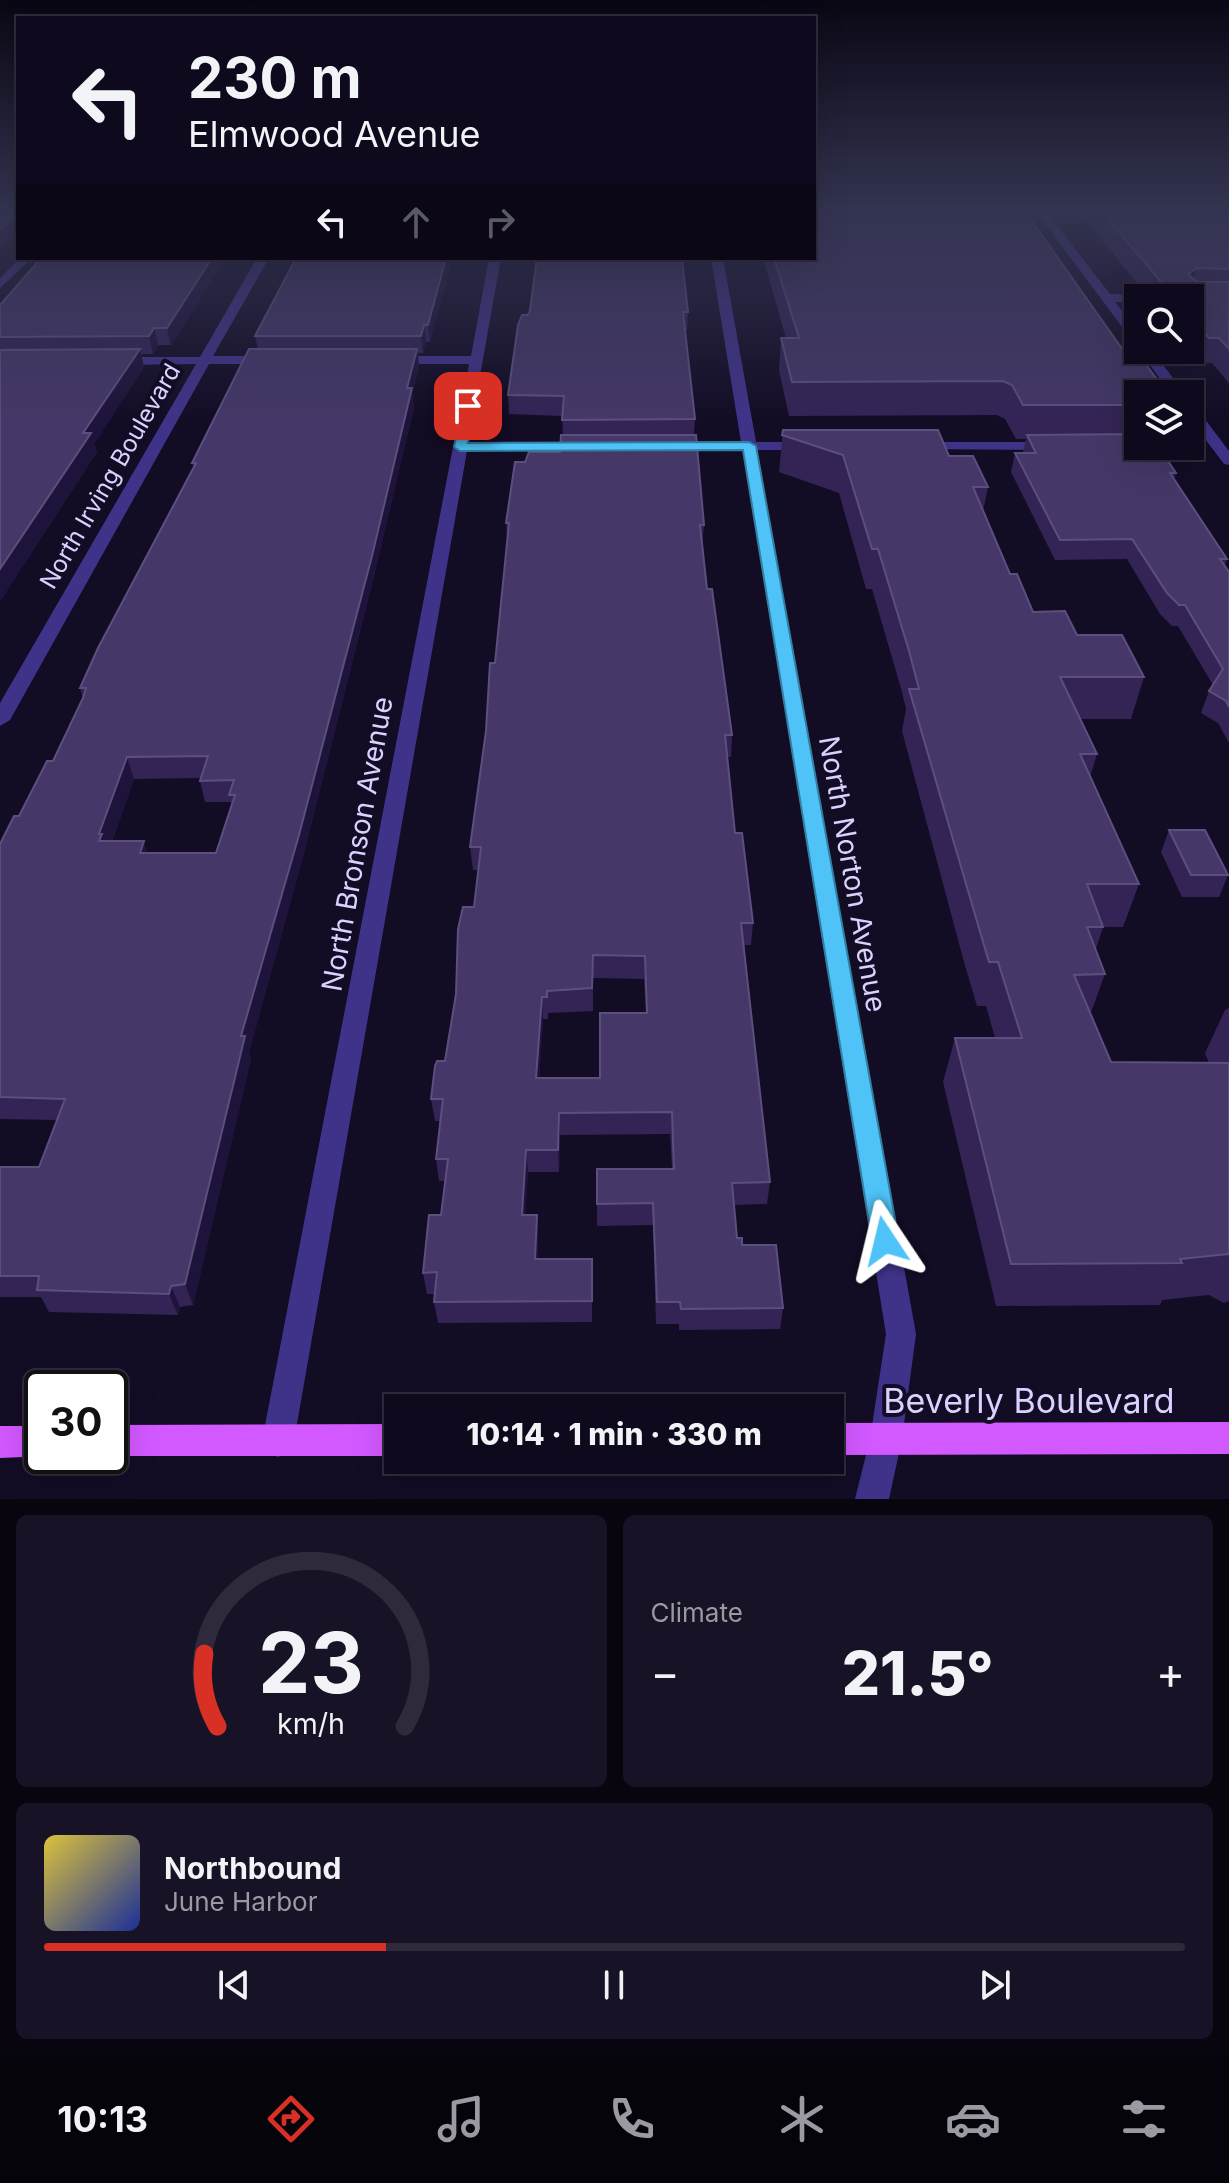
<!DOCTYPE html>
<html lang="en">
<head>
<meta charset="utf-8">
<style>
  :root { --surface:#0e091c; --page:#171225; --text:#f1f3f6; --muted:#9b9aa3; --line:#2e2a3b; --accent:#d93025 }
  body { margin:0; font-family:Inter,sans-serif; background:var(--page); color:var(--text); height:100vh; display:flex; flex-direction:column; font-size:30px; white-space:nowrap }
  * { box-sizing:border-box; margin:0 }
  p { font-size:26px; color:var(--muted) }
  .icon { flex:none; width:44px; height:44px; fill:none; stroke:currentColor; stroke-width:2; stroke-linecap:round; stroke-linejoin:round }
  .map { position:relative; height:1499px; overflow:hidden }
  .side { display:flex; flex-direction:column; gap:16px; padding:16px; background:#08050f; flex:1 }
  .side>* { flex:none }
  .guide { position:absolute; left:16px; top:16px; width:800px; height:244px; border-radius:0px; box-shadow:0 8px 32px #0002,0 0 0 2px var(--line); background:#0e091c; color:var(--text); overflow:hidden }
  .tools { position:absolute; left:1124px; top:284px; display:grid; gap:16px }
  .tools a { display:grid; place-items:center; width:80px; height:80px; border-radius:0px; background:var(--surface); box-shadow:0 8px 32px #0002,0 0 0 2px var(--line); font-size:40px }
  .speed { position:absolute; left:24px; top:1370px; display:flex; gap:16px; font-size:40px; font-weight:700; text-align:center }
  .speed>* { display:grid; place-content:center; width:104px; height:104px; border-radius:50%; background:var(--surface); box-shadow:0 8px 32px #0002,0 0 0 2px var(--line); line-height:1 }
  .speed .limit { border:4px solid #111; border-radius:12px; background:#fff; color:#111 }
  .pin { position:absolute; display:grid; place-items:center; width:68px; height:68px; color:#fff; margin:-34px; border-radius:16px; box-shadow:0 4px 12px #0006 }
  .me { position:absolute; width:88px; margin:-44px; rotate:350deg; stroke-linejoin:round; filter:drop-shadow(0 0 6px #0008) }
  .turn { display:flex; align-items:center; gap:28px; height:168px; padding:0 40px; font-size:36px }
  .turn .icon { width:104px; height:104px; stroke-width:2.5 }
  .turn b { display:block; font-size:56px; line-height:68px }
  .lanes { display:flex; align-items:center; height:76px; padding:0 40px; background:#0003; justify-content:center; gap:40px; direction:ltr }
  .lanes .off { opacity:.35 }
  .big { font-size:60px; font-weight:800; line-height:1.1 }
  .side .tile { flex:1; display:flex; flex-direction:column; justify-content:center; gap:12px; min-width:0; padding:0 28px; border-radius:12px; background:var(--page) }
  .side .dial { align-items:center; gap:0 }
  .dial svg { height:208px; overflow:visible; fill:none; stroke:var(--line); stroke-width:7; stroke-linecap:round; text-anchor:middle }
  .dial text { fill:var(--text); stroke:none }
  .song { display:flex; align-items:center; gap:24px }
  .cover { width:96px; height:96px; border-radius:12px; background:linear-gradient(135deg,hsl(50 70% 55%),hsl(230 70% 35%)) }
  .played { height:8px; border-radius:4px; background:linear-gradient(90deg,var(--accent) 30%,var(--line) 30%) }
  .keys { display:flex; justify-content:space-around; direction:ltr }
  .heat { display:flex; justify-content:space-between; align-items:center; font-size:44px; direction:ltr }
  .side .tiles { flex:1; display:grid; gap:16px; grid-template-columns:1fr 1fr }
  .tile:last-child { grid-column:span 2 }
  .trip { position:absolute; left:384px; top:1394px; width:460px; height:80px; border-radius:0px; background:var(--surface); box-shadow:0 8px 32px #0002,0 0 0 2px var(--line); font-weight:800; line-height:80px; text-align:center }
  .dock { display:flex; height:128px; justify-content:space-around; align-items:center; background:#06040b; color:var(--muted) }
  .dock .icon { width:56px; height:56px }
  .dock .active { color:var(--accent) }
  .dock b { font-size:36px; color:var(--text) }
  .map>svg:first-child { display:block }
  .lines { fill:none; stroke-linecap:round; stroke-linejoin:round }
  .minor { fill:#3f3389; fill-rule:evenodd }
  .major { fill:#d258ff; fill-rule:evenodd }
  .wall { fill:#332455; fill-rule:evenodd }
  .shaded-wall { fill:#1e133a }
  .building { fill:#453767; stroke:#5c4f7f; stroke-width:2; fill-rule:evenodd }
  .route { fill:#4fc3f7; stroke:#337fa1; stroke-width:2 }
  .labels { text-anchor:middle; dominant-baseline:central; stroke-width:8; stroke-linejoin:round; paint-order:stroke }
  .far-street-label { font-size:24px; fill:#dbd1ff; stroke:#130c25 }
  .street-label { font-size:28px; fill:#dbd1ff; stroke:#130c25 }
  .near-street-label { font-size:34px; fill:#dbd1ff; stroke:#130c25 }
</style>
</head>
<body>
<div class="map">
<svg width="1229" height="1499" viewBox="0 0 1229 1499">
  <rect width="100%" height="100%" fill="#130c25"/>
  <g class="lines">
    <!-- minor -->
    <g class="minor">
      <polygon points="1035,210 1045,210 1110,294 1142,295 1144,298 1138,298 1138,302 1115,302 1138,331 1138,344 1134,343"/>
      <polygon points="20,258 32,258 0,288 0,278"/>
      <polygon points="257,258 269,258 213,356 268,356 275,360 268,364 209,364 10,720 0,726 0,703 196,364 116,365 109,361 116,357 200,357"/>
      <polygon points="489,258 501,258 468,443 586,442 593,446 586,450 467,451 294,1441 289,1452 278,1457 267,1452 262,1441 469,364 392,364 385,360 392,356 471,356"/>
      <polygon points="711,258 723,258 756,442 806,442 813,446 806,450 757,450 916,1334 902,1439 889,1499 855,1499 870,1439 886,1334 743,450 670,450 663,446 670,442 741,442"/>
      <polygon points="1139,350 1152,350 1185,394 1171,394"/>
      <polygon points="1190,405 1195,406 1229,451 1229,465 1224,464 1190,419"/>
      <polygon points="918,442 1050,442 1057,446 1050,450 913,449 911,446"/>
      <path d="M1138 442V446H1189C1179 454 1137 454 1127 446Z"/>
    </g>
    <!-- major -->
    <g class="major">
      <polygon points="1229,1422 1229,1454 830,1455 830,1423"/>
      <polygon points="398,1424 398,1456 107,1456 110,1456 110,1425"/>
      <polygon points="0,1426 42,1426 42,1456 47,1456 0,1458"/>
    </g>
  </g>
  <!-- wall -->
  <g class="wall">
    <polygon points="1078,210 1229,210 1229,383 1212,363 1201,363 1190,349 1190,298 1149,298"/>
    <polygon points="1009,217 1123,350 1163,388 1161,394 1138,394 1138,430 1137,434 1176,473 1174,479 1227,559 1225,565 1229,572 1229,743 1218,723 1201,713 1209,691 1213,685 1178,626 1172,626 1160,614 1127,559 1055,560 1011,472 1015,453 1023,453 1026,439 1016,439 1005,419 997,415 789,416 779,370 781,338 786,338 763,258 814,258"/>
    <polygon points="41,258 226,258 171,345 158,345 153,354 141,354 144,367 94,444 97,452 0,601 0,305"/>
    <path d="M452 258 430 342H426L423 353H418L419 367 412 393 414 407 374 576 303 857 249 1052 251 1059 193 1305 180 1307 178 1315 49 1312 41 1297H0V1167H39L57 1120 0 1119V844L19 816 53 761 83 698 80 688 194 469 192 463 258 349 255 336ZM201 778 200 781 205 802H231V805L216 853H148L112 841 134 779Z"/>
    <path d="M688 312 687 330H685L695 419 694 435 704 525 702 545 707 589 732 735 731 757H727L735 833 753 923 751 945H744L770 1182 767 1204 734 1205 737 1238 783 1308 780 1329 679 1330V1324H656L653 1225 597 1226V1169H672L670 1134 560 1135 559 1172H528L525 1215H537L538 1237V1259H592V1322L438 1323 434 1302 435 1294H427L423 1273 441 1215 445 1181H439L436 1159 440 1121H435L431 1099 445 1061 474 907 478 870H473L470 847 495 663 507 540 506 523 525 462 560 452 563 435 562 416 509 414 508 395 518 325ZM593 978 644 979 646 1013 600 1078H539L543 1019H548V1013L593 1011Z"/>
    <polygon points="783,430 949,456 988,487 983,511 1010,574 1033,612 1077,635 1144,677 1131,719 1080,719 1097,754 1090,777 1139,884 1123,927 1103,927 1096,949 1105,974 1090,1015 1111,1062 1209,1063 1205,1053 1225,1010 1229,1008 1229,1301 1224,1303 1209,1295 1162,1300 1160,1305 996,1306 943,1082 955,1038 995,1038 986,1006 977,1006 964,962 902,731 906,709 902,692 872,589 866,589 839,493 779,472"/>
    <polygon points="1169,830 1228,875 1219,897 1182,897 1161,852"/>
  </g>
  <!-- shaded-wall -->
  <g class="shaded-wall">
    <polygon points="18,212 18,232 0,250 0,229"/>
    <polygon points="212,258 226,258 171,345 167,328"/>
    <polygon points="446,258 452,258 430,342 428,325"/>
    <polygon points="1197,268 1190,291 1188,274"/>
    <polygon points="424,325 426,342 423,353 421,336"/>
    <polygon points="154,328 158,345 153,354 149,336"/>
    <polygon points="140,349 144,367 94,444 97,452 0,601 0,569 83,433"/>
    <polygon points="417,349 419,367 412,393 414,407 374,576 303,857 249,1052 251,1059 193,1305 185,1284 241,1036"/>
    <polygon points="127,757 134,779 108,851 99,841 99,834"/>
    <polygon points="144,841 151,863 140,853"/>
    <polygon points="542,997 543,1019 538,1100 536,1078"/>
    <polygon points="559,1113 560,1135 559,1172 558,1150"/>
    <polygon points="526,1150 528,1172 524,1237 522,1215"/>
    <polygon points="537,1215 538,1237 537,1280 535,1259"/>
    <polygon points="171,1286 180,1307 178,1315 169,1294"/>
  </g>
  <!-- building -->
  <g class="building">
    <polygon points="0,210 18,210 18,212 0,229"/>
    <polygon points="814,210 1004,210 1009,217 1029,217 1123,350 1135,349 1163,388 1135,390 1138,394 1138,405 1023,405 1012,385 1003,381 792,382 781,338 799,338 774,258 814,258"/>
    <polygon points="1100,210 1229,210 1229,269 1197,268 1188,274 1197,282 1229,282 1229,349 1219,338 1209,338 1190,316 1190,298 1175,298"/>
    <polygon points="41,258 212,258 167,328 154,328 149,336 0,337 0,305"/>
    <polygon points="296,258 446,258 428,325 424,325 421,336 255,336"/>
    <polygon points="537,258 682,258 688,312 683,312 695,419 562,420 564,396 508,395 518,325 522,315 528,315 530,310"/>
    <polygon points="140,349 83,433 91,433 0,569 0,350"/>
    <path d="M249 349H417L407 388H412L372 556 299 835 241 1036H245L185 1284 171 1286 169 1294 37 1290 39 1276H0V1167H39L65 1099 0 1097V844L14 816H19L47 761H53L83 698 86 688H80L98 648 196 463H192ZM208 756 200 781 234 780 229 795H235L216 853H140L144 841H99L102 834H99L127 757Z"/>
    <polygon points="783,430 938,430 949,456 973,456 988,487 973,487 1010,574 1017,574 1033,612 1065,611 1077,635 1122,635 1144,677 1060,677 1097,754 1080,754 1139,884 1087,884 1103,927 1087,927 1105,974 1074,975 1111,1062 1229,1063 1229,1254 1180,1259 1182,1263 1011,1264 955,1038 1022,1038 998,962 989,962 976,918 909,689 919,689 909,651 878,549 872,549 843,455 782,435"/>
    <polygon points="1138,434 1138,446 1158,446 1176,473 1170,473 1227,559 1220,559 1229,572 1229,707 1226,701 1209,691 1223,669 1185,605 1179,605 1167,593 1132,539 1060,540 1015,453 1036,453 1027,435"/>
    <path d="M561 435H696L704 525H700L707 589H712L732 735H725L735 833H742L753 923H741L770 1182 732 1183 737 1238H742V1245H776L783 1308 681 1309 680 1302H657L653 1203 597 1204V1169H674L672 1112 559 1113 558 1150H526L522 1215H537L535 1259H592V1301L434 1302 437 1272 423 1273 429 1215H441L448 1159H436L443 1099H431L435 1066 437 1061H445L456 994 458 929 463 907H474L481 847H470L486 731 490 663H495L509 523H506L515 462H525L529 452H560ZM593 955 645 956 647 1013H600V1078H536L542 997H547V991L592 988Z"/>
    <polygon points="1169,830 1205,830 1228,875 1191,875"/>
  </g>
  <!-- sky -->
  <linearGradient id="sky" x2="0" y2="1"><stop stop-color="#0a0714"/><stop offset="0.5" stop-color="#333451"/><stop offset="1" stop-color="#333451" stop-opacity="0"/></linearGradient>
  <rect width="1229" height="420" fill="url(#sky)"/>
  <!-- route -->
  <polygon class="route" points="468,402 474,406 468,443 749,442 756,446 899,1241 895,1250 885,1254 876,1250 872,1241 743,450 460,451 454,447 462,406"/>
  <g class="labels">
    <!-- far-street labels -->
    <g class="far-street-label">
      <text transform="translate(110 476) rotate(-60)">North Irving Boulevard</text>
    </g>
    <!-- street labels -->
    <g class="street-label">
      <text transform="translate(357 844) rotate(-80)">North Bronson Avenue</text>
      <text transform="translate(853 874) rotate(80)">North Norton Avenue</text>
    </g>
    <!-- near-street labels -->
    <g class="near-street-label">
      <text x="1029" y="1400">Beverly Boulevard</text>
    </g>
  </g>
</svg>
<div class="tools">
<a><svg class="icon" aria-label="search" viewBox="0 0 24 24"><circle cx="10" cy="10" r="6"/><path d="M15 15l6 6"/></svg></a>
<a><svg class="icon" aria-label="layers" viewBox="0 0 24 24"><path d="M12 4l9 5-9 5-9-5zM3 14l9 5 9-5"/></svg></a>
</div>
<div class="speed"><div class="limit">30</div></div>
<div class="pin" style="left:468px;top:406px;background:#d93025"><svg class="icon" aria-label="arrive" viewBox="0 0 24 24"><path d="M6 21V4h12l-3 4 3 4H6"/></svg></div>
<svg class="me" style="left:885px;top:1241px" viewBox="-20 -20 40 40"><path d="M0-17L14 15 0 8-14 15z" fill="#4fc3f7" stroke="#fff" stroke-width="4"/></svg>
<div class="trip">10:14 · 1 min · 330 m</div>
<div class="guide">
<div class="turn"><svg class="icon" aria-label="left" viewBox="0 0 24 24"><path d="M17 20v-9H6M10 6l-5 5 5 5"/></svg><div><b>230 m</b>Elmwood Avenue</div></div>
<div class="lanes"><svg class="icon" aria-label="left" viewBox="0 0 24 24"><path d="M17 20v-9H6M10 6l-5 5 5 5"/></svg><svg class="icon off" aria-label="ahead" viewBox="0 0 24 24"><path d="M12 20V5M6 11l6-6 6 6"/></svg><svg class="icon off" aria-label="right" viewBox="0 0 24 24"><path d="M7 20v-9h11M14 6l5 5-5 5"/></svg></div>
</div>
</div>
<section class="side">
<div class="tiles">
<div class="tile dial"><svg viewBox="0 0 100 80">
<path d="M14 69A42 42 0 1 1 86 69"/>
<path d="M14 69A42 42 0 0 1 9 41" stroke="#d93025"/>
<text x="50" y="56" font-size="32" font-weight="700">23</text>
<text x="50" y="72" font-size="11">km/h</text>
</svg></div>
<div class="tile"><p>Climate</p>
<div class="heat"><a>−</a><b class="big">21.5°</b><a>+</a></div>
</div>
<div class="tile">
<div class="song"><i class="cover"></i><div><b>Northbound</b><p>June Harbor</p></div></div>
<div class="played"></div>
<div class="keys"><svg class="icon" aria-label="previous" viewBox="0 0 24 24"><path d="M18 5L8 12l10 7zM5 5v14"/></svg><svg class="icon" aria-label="pause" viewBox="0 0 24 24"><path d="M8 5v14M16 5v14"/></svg><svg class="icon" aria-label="next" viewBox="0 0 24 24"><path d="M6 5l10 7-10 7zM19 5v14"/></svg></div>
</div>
</div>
</section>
<nav class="dock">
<b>10:13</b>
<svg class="icon active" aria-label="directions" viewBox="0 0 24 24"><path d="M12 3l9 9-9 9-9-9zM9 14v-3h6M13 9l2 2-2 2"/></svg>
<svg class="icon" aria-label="music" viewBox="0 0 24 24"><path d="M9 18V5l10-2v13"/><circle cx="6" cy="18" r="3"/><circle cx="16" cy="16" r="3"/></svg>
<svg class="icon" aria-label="phone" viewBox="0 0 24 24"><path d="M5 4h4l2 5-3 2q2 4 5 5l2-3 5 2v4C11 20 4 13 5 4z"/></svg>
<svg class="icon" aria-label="climate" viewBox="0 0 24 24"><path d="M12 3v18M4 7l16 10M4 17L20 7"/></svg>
<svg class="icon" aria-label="car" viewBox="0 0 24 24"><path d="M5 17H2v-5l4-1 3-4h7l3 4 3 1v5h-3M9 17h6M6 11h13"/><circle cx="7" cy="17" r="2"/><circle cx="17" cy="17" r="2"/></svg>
<svg class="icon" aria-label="filters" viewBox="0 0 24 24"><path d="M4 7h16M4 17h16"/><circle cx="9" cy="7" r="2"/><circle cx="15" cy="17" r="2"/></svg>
</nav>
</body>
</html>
